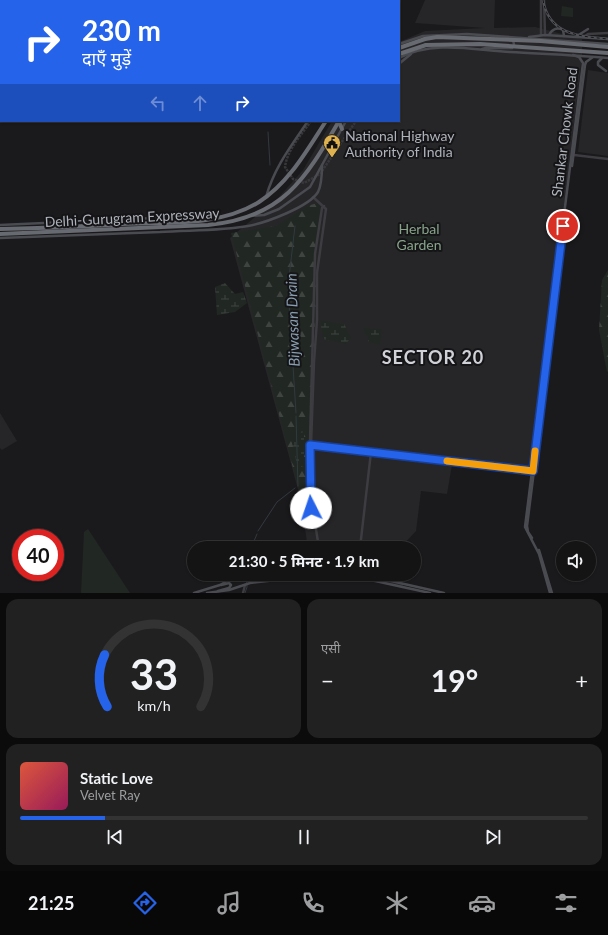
<!DOCTYPE html>
<html lang="hi">
<head>
<meta charset="utf-8">
<style>
  :root { --surface:#141415; --page:#212122; --text:#f1f3f6; --muted:#9d9ea0; --line:#333334; --accent:#2563eb }
  body { margin:0; font-family:Lato,"Noto Sans Devanagari",sans-serif; background:var(--page); color:var(--text); height:100vh; display:flex; flex-direction:column; font-size:15px; white-space:nowrap }
  * { box-sizing:border-box; margin:0 }
  p { font-size:13px; color:var(--muted) }
  .icon { flex:none; width:22px; height:22px; fill:none; stroke:currentColor; stroke-width:2; stroke-linecap:round; stroke-linejoin:round }
  .map { position:relative; height:593px; overflow:hidden }
  .details { display:flex; flex-direction:column; gap:6px; padding:6px; background:#0b0b0c; flex:1 }
  .details>* { flex:none }
  .top-card { position:absolute; left:0px; top:0px; width:400px; height:122px; box-shadow:0 1px 3px #0004,0 0 0 1px var(--line); background:#2563eb; color:#fff; overflow:hidden }
  .controls { position:absolute; left:556px; top:541px; display:grid; gap:8px }
  .controls a { display:grid; place-items:center; width:40px; height:40px; border-radius:50%; background:var(--surface); box-shadow:0 1px 3px #0004,0 0 0 1px var(--line); font-size:20px }
  .speed { position:absolute; left:12px; top:529px; display:flex; gap:8px; font-size:20px; font-weight:700; text-align:center }
  .speed>* { display:grid; place-content:center; width:52px; height:52px; border-radius:50%; background:var(--surface); box-shadow:0 1px 3px #0004,0 0 0 1px var(--line); line-height:1 }
  .speed .limit { border:6px solid #d22; background:#fff; color:#111 }
  .pin { position:absolute; display:grid; place-items:center; width:34px; height:34px; color:#fff; margin:-17px; border:2px solid #fff; border-radius:50%; box-shadow:0 1px 4px #0007 }
  .me { position:absolute; width:44px; margin:-22px; rotate:356deg; stroke-linejoin:round; filter:drop-shadow(0 0 3px #0008) }
  .turn { display:flex; align-items:center; gap:14px; height:84px; padding:0 16px; font-size:18px }
  .turn .icon { width:52px; height:52px; stroke-width:2.5 }
  .turn b { display:block; font-size:28px; line-height:34px }
  .lanes { display:flex; align-items:center; height:38px; padding:0 16px; background:#0003; justify-content:center; gap:20px; direction:ltr }
  .lanes .off { opacity:.35 }
  .big { font-size:30px; font-weight:700; line-height:1.1 }
  .details .tile { flex:1; display:flex; flex-direction:column; justify-content:center; gap:6px; min-width:0; padding:0 14px; border-radius:12px; background:var(--page) }
  .details .dial { align-items:center; gap:0 }
  .dial svg { height:104px; overflow:visible; fill:none; stroke:var(--line); stroke-width:7; stroke-linecap:round; text-anchor:middle }
  .dial text { fill:var(--text); stroke:none }
  .song { display:flex; align-items:center; gap:12px }
  .cover { width:48px; height:48px; border-radius:6px; background:linear-gradient(135deg,hsl(10 70% 55%),hsl(330 70% 35%)) }
  .played { height:4px; border-radius:2px; background:linear-gradient(90deg,var(--accent) 15%,var(--line) 15%) }
  .keys { display:flex; justify-content:space-around; direction:ltr }
  .heat { display:flex; justify-content:space-between; align-items:center; font-size:22px; direction:ltr }
  .details .tiles { flex:1; display:grid; gap:6px; grid-template-columns:1fr 1fr }
  .tile:last-child { grid-column:span 2 }
  .trip { position:absolute; left:187px; top:541px; width:234px; height:40px; border-radius:20px; background:var(--surface); box-shadow:0 1px 3px #0004,0 0 0 1px var(--line); font-weight:700; line-height:40px; text-align:center }
  .tabs { display:flex; height:64px; justify-content:space-around; align-items:center; background:#080808; color:var(--muted) }
  .tabs .icon { width:28px; height:28px }
  .tabs .selected { color:var(--accent) }
  .tabs b { font-size:18px; color:var(--text) }
  .map>svg:first-child { display:block }
  .built { fill:#262629 }
  .forest { fill:url(#forest-firs) }
  .wetland { fill:url(#wetland-marsh) }
  .green { fill:#212722 }
  .lines { fill:none; stroke-linecap:round; stroke-linejoin:round }
  .stream { stroke:#31393f; stroke-width:1 }
  .secondary-tunnel { stroke:#38383c; stroke-width:2.5; stroke-dasharray:2.5 1; stroke-linecap:butt }
  .tertiary { stroke:#3c3c41; stroke-width:2.5 }
  .secondary { stroke:#4a4b51; stroke-width:2.5 }
  .motorway { stroke:#686a71; stroke-width:4 }
  .rail-casing { stroke:#4f5056; stroke-width:2.5 }
  .rail { stroke:#151517; stroke-width:1; stroke-dasharray:3; stroke-linecap:butt }
  .motorway-bridge { stroke:#686a71; stroke-width:4 }
  .route-casing { stroke:#184099; stroke-width:10 }
  .route { stroke:#2563eb; stroke-width:7 }
  .slow { stroke:#f59e0b; stroke-width:7 }
  .labels { text-anchor:middle; dominant-baseline:central; stroke-width:4; stroke-linejoin:round; paint-order:stroke }
  .street-label { font-size:14px; fill:#aeb2ba; stroke:#151517 }
  .poi-label { font-size:14px; fill:#aeb2ba; stroke:#151517; text-anchor:start }
  .park-label { font-size:14px; fill:#88a38a; stroke:#151517 }
  .water-label { font-size:15px; font-style:italic; fill:#8a9eb1; stroke:#151517 }
  .district-label { font-size:18px; font-weight:bold; letter-spacing:1px; fill:#cfd1d7; stroke:#151517 }
</style>
</head>
<body>
<div class="map">
<svg width="608" height="593" viewBox="0 0 608 593">
  <defs>
    <pattern id="forest-firs" width="22" height="20" patternUnits="userSpaceOnUse"><rect width="22" height="20" fill="#212722"/><path d="M5 1l3.5 6h-7zM16 11l3.5 6h-7z" fill="#3f4440"/></pattern>
    <pattern id="wetland-marsh" width="20" height="14" patternUnits="userSpaceOnUse"><rect width="20" height="14" fill="#212722"/><path d="M1 5h8M5 5V1M11 12h8M15 12V8" fill="none" stroke="#3f4440"/></pattern>
  </defs>
  <rect width="100%" height="100%" fill="#1a1a1c"/>
  <!-- built -->
  <g class="built">
    <polygon points="425,0 495,0 494,28 535,27 582,39 582,56 533,470 453,459 447,494 421,491 416,531 400,548 308,548 300,497 230,238 279,197 303,170 332,121 399,121 399,42 425,31 485,28 415,23"/>
    <polygon points="588,70 608,73 608,156 578,152"/>
    <polygon points="0,413 17,441 2,450 0,448"/>
    <polygon points="312,574 402,574 403,587 351,576"/>
  </g>
  <!-- forest -->
  <g class="forest">
    <polygon points="318,203 323,206 315,260 316,296 308,467 309,498 301,498 231,233 276,226 307,206"/>
    <polygon points="608,270 608,371 607,372 599,330 602,280"/>
  </g>
  <!-- wetland -->
  <g class="wetland">
    <polygon points="225,283 235,294 243,292 247,303 235,312 217,315 215,287"/>
    <polygon points="320,320 344,324 351,337 346,344 323,339"/>
    <polygon points="363,328 382,329 380,345 369,342"/>
    <polygon points="304,432 304,466 298,468 290,435"/>
  </g>
  <!-- green -->
  <g class="green">
    <polygon points="562,6 573,8 573,17 561,16"/>
    <polygon points="407,221 435,224 432,252 404,249"/>
    <polygon points="88,529 130,593 81,593 84,532"/>
  </g>
  <g class="lines">
    <!-- stream -->
    <g class="stream">
      <polyline points="268,132 270,165"/>
      <polyline points="295,226 288,286 296,413"/>
      <polyline points="296,416 298,486"/>
      <polyline points="258,531 277,502 295,488"/>
      <polyline points="251,548 257,534"/>
      <polyline points="245,593 247,587 246,574"/>
    </g>
    <!-- secondary-tunnel -->
    <path class="secondary-tunnel" d="M311 121C302 134 287 150 285 167L293 179 304 183 320 174 356 121"/>
    <!-- tertiary -->
    <g class="tertiary">
      <polyline points="541,0 541,35"/>
      <polyline points="544,0 545,35"/>
      <polyline points="583,37 588,34 608,33"/>
      <polyline points="574,155 608,159"/>
      <polyline points="313,197 326,209 317,273 317,320 314,362 311,445 311,498 319,548"/>
      <polyline points="310,441 315,254 322,208 324,206"/>
      <polyline points="310,445 534,471"/>
      <polyline points="360,548 371,452"/>
      <polyline points="243,593 245,585"/>
    </g>
    <!-- secondary -->
    <g class="secondary">
      <path d="M549 35C552 29 557 27 563 30L564 36"/>
      <polyline points="577,36 588,29"/>
      <polyline points="529,37 545,35 608,39"/>
      <polyline points="399,44 423,36 467,34 608,44"/>
      <polyline points="482,49 486,48 512,48 514,45 513,39"/>
      <path d="M399 58C433 40 474 50 510 52 543 54 575 55 608 58"/>
      <polyline points="602,58 598,62 598,65 606,71"/>
      <polyline points="400,63 411,54"/>
      <polyline points="572,166 585,65 586,62 593,57"/>
      <path d="M266 197C274 168 291 146 308 121"/>
      <polyline points="251,216 264,215 279,209 310,187 346,121"/>
      <polyline points="0,225 176,217 185,221"/>
      <path d="M0 238C53 236 107 234 160 232 189 230 220 231 248 226 265 223 309 207 318 192 322 184 322 173 322 165"/>
      <polyline points="532,538 528,532 527,526 548,360"/>
      <polyline points="539,550 552,593"/>
      <polyline points="360,574 444,593"/>
      <polyline points="218,591 229,588 231,585 229,583 221,585"/>
      <polyline points="194,593 220,585 227,581 263,574"/>
      <polyline points="207,593 229,590 250,583 313,576 357,577 430,593"/>
      <polyline points="550,593 539,554 525,527 583,63 579,57 573,55"/>
    </g>
    <!-- motorway -->
    <g class="motorway">
      <polyline points="399,48 425,39"/>
      <polyline points="399,54 426,45"/>
      <polyline points="339,122 342,129"/>
      <polyline points="112,225 118,220"/>
      <path d="M0 229C41 228 81 227 122 224 167 222 219 227 259 202 289 183 307 150 326 121"/>
      <path d="M0 234 208 225C282 218 305 180 339 121"/>
    </g>
    <!-- rail casing -->
    <g class="rail-casing">
      <path id="rail" d="M543 0C549 35 579 36 608 39"/>
    </g>
    <!-- rail -->
    <use href="#rail" class="rail"/>
    <!-- motorway-bridge -->
    <g class="motorway-bridge">
      <polyline points="425,39 437,37 541,41 608,47"/>
      <polyline points="426,45 480,44 608,53"/>
    </g>
  </g>
  <g class="lines">
    <!-- route casing -->
    <g class="route-casing">
      <polyline id="route" points="311,508 310,445 533,471 563,226"/>
    </g>
    <!-- route -->
    <use href="#route" class="route"/>
    <!-- slow -->
    <polyline class="slow" points="447,461 533,471 535,451"/>
  </g>
  <!-- icons -->
  <defs>
    <g id="civic-pin" transform="scale(0.9)"><path d="M0 17L-7.5 6A9.5 9.5 0 1 1 7.5 6Z" fill="#e0b24f" stroke="#151517"/><path d="M-.6-6.5H3V-4.5H.6V-3L4-1V1h2V6H-6V1h2V-1L-.6-3ZM-1.2 2.5V6h2.4V2.5Z" fill="#111"/></g>
  </defs>
  <g fill-rule="evenodd">
    <use href="#civic-pin" x="332" y="143"/>
  </g>
  <g class="labels">
    <!-- street labels -->
    <g class="street-label">
      <text transform="translate(564 132) rotate(-83)">Shankar Chowk Road</text>
      <text transform="translate(132 217) rotate(-3)">Delhi-Gurugram Expressway</text>
    </g>
    <!-- poi labels -->
    <g class="poi-label">
      <text x="345" y="135">National Highway<tspan x="345" dy="16">Authority of India</tspan></text>
    </g>
    <!-- park labels -->
    <g class="park-label">
      <text x="419" y="228">Herbal<tspan x="419" dy="16">Garden</tspan></text>
    </g>
    <!-- water labels -->
    <g class="water-label">
      <text transform="translate(292 320) rotate(-92)">Bijwasan Drain</text>
    </g>
    <!-- district labels -->
    <g class="district-label">
      <text x="433" y="357">SECTOR 20</text>
    </g>
  </g>
</svg>
<div class="controls">
<a><svg class="icon" aria-label="sound" viewBox="0 0 24 24"><path d="M4 9h4l5-4v14l-5-4H4zM17 9q2 3 0 6"/></svg></a>
</div>
<div class="speed"><div class="limit">40</div></div>
<div class="pin" style="left:563px;top:226px;background:#d93025"><svg class="icon" aria-label="arrive" viewBox="0 0 24 24"><path d="M6 21V4h12l-3 4 3 4H6"/></svg></div>
<svg class="me" style="left:311px;top:508px" viewBox="-20 -20 40 40"><circle r="19" fill="#fff"/><path d="M0-13L10 11 0 6-10 11z" fill="#2563eb"/></svg>
<div class="trip">21:30 · 5 मिनट · 1.9 km</div>
<div class="top-card">
<div class="turn"><svg class="icon" aria-label="right" viewBox="0 0 24 24"><path d="M7 20v-9h11M14 6l5 5-5 5"/></svg><div><b>230 m</b>दाएँ मुड़ें</div></div>
<div class="lanes"><svg class="icon off" aria-label="left" viewBox="0 0 24 24"><path d="M17 20v-9H6M10 6l-5 5 5 5"/></svg><svg class="icon off" aria-label="ahead" viewBox="0 0 24 24"><path d="M12 20V5M6 11l6-6 6 6"/></svg><svg class="icon" aria-label="right" viewBox="0 0 24 24"><path d="M7 20v-9h11M14 6l5 5-5 5"/></svg></div>
</div>
</div>
<section class="details">
<div class="tiles">
<div class="tile dial"><svg viewBox="0 0 100 80">
<path d="M14 69A42 42 0 1 1 86 69"/>
<path d="M14 69A42 42 0 0 1 12 29" stroke="#2563eb"/>
<text x="50" y="56" font-size="32" font-weight="700">33</text>
<text x="50" y="72" font-size="11">km/h</text>
</svg></div>
<div class="tile"><p>एसी</p>
<div class="heat"><a>−</a><b class="big">19°</b><a>+</a></div>
</div>
<div class="tile">
<div class="song"><i class="cover"></i><div><b>Static Love</b><p>Velvet Ray</p></div></div>
<div class="played"></div>
<div class="keys"><svg class="icon" aria-label="previous" viewBox="0 0 24 24"><path d="M18 5L8 12l10 7zM5 5v14"/></svg><svg class="icon" aria-label="pause" viewBox="0 0 24 24"><path d="M8 5v14M16 5v14"/></svg><svg class="icon" aria-label="next" viewBox="0 0 24 24"><path d="M6 5l10 7-10 7zM19 5v14"/></svg></div>
</div>
</div>
</section>
<nav class="tabs">
<b>21:25</b>
<svg class="icon selected" aria-label="directions" viewBox="0 0 24 24"><path d="M12 3l9 9-9 9-9-9zM9 14v-3h6M13 9l2 2-2 2"/></svg>
<svg class="icon" aria-label="music" viewBox="0 0 24 24"><path d="M9 18V5l10-2v13"/><circle cx="6" cy="18" r="3"/><circle cx="16" cy="16" r="3"/></svg>
<svg class="icon" aria-label="phone" viewBox="0 0 24 24"><path d="M5 4h4l2 5-3 2q2 4 5 5l2-3 5 2v4C11 20 4 13 5 4z"/></svg>
<svg class="icon" aria-label="climate" viewBox="0 0 24 24"><path d="M12 3v18M4 7l16 10M4 17L20 7"/></svg>
<svg class="icon" aria-label="car" viewBox="0 0 24 24"><path d="M5 17H2v-5l4-1 3-4h7l3 4 3 1v5h-3M9 17h6M6 11h13"/><circle cx="7" cy="17" r="2"/><circle cx="17" cy="17" r="2"/></svg>
<svg class="icon" aria-label="filters" viewBox="0 0 24 24"><path d="M4 7h16M4 17h16"/><circle cx="9" cy="7" r="2"/><circle cx="15" cy="17" r="2"/></svg>
</nav>
</body>
</html>
